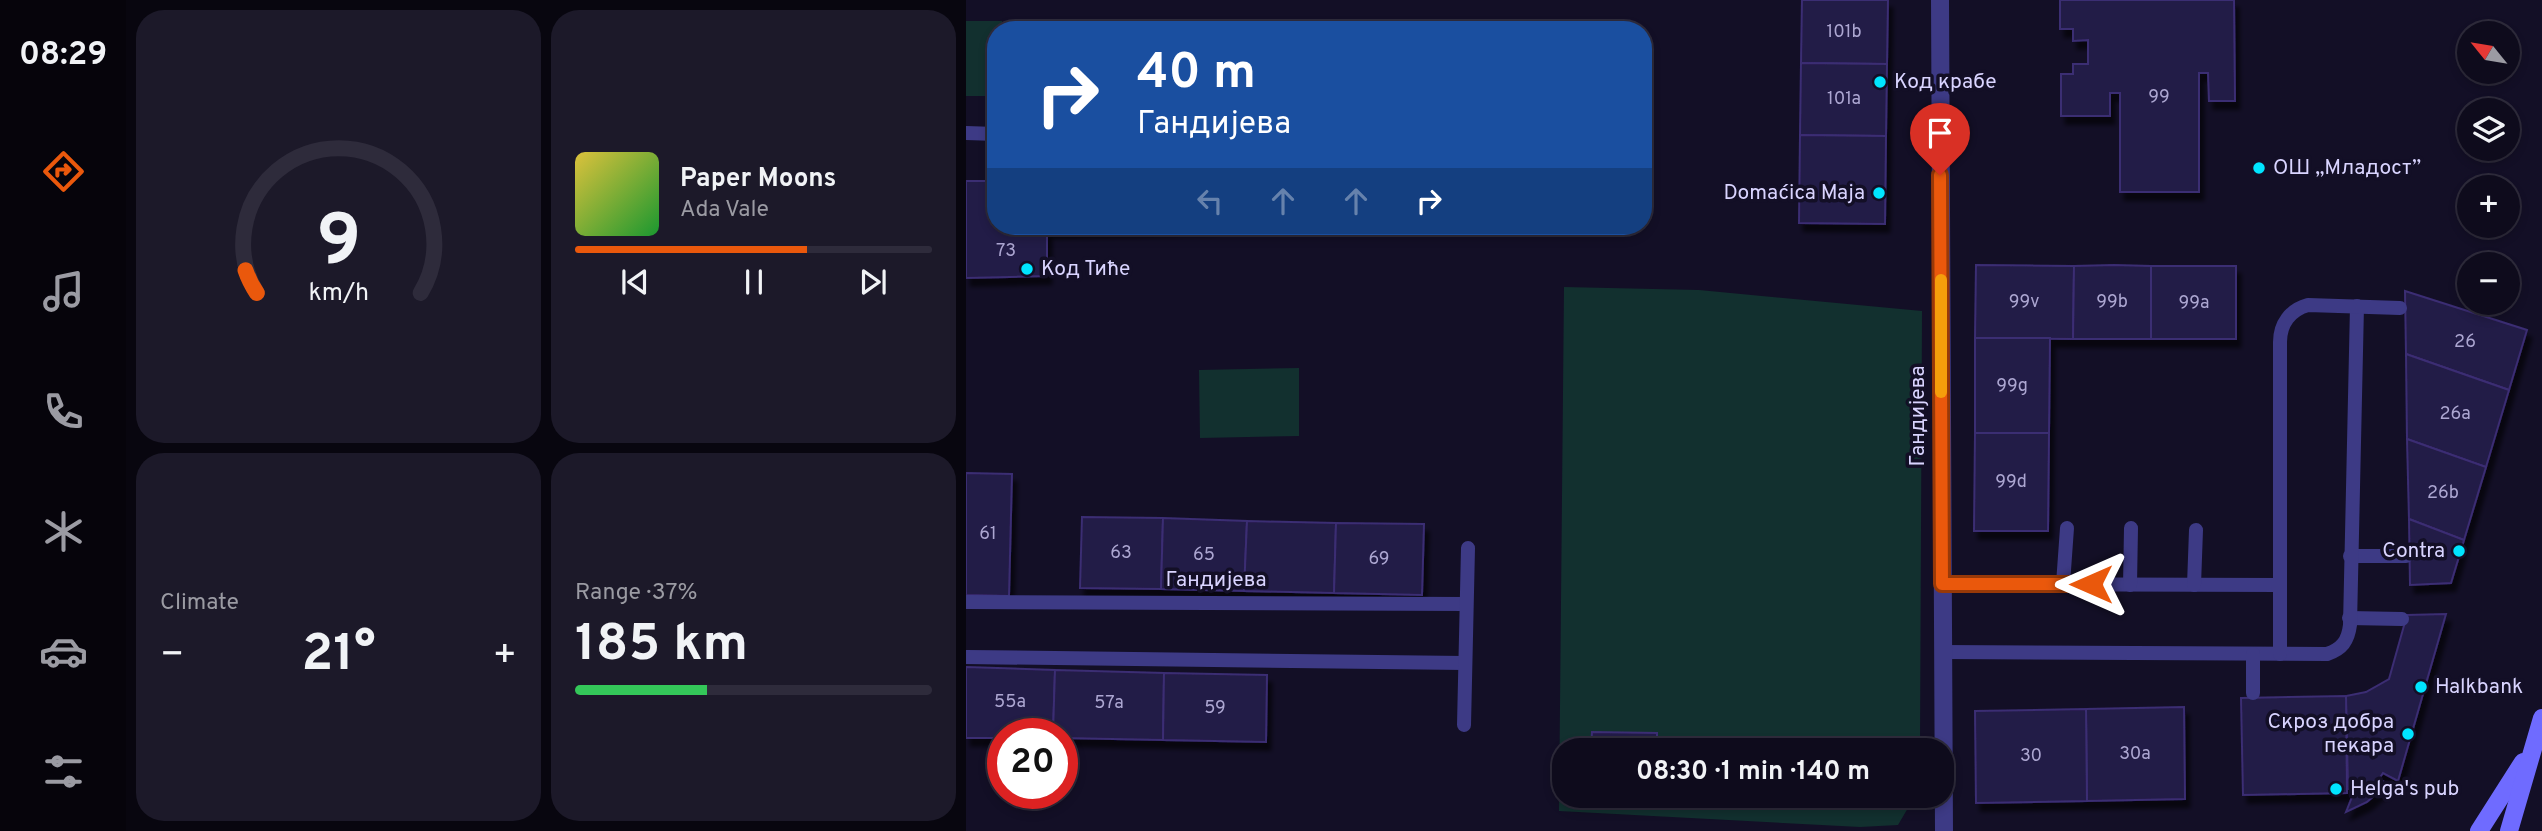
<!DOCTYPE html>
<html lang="en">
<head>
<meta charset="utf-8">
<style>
  :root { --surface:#0e0b1c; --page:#1c1929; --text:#f1f3f6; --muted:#9b9ba3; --line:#2e2b3b; --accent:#ea580c }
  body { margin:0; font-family:Overpass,sans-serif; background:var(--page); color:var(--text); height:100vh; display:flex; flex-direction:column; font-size:26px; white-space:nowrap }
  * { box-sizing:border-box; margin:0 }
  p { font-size:23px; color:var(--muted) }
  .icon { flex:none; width:38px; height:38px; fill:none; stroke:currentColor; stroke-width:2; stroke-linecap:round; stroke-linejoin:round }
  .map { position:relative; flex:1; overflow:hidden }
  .sheet { display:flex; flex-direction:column; gap:10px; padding:10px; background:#08060f; width:840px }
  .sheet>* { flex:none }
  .banner { position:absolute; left:21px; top:21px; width:665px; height:214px; border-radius:28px; box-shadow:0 4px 10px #0003,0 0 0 2px var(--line); background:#1a4fa0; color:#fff; overflow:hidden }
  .needle { width:46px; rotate:300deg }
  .fabs { position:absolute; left:1491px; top:21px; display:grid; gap:14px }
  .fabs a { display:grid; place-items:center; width:63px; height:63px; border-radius:50%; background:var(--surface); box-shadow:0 4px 10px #0003,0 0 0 2px var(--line); font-size:35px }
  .speed { position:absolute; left:21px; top:718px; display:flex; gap:14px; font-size:35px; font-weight:700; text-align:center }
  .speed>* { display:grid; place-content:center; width:91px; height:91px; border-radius:50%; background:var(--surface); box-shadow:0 4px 10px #0003,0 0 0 2px var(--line); line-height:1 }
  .speed .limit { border:10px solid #d22; background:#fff; color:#111 }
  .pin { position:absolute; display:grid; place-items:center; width:60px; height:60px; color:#fff; margin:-72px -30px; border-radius:50% 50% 50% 0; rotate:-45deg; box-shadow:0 0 7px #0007 }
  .pin .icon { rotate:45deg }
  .me { position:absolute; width:77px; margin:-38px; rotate:270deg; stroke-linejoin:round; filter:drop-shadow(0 0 5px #0008) }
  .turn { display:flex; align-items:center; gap:24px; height:147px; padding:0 35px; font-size:32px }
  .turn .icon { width:91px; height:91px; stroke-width:2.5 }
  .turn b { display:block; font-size:49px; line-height:60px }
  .lanes { display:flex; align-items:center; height:66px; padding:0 35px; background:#0003; justify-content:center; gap:35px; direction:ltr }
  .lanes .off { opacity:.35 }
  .big { font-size:52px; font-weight:700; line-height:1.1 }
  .sheet .widget { flex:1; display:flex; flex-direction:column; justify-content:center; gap:10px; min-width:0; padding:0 24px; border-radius:28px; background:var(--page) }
  .sheet .dial { align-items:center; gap:0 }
  .dial svg { height:182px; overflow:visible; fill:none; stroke:var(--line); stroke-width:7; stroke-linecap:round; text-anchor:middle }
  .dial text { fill:var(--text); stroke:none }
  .song { display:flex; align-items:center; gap:21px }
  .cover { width:84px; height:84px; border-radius:10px; background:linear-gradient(135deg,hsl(50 70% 55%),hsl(130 70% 35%)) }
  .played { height:7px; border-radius:4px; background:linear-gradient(90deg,var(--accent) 65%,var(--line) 65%) }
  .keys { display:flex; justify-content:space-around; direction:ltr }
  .heat { display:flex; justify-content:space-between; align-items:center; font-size:38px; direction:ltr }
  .charge { height:10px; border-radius:5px; background:linear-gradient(90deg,#34c759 37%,var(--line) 0) }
  .sheet .tiles { flex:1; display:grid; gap:10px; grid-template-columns:repeat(2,1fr) }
  .trip { position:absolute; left:586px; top:738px; width:402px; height:70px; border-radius:28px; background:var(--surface); box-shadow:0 4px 10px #0003,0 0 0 2px var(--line); font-weight:700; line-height:70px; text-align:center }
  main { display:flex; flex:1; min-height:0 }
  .dock { display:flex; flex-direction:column; width:126px; justify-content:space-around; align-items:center; background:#06040b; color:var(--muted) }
  .dock .icon { width:49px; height:49px }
  .dock .current { color:var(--accent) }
  .dock b { font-size:32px; color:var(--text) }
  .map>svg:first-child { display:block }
  .green { fill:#12302f }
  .building { fill:#241b47; stroke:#3b2d73; stroke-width:2; filter:url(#shadow) }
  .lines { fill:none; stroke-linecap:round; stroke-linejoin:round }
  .service { stroke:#3d3a85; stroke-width:14 }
  .minor { stroke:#3d3a85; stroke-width:18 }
  .secondary { stroke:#6f6bff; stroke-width:18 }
  .route-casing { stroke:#983908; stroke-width:18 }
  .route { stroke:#ea580c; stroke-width:12 }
  .slow { stroke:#f59e0b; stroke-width:12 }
  .poi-dot { fill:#00e5ff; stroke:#130f26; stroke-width:2.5 }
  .labels { text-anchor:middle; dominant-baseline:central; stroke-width:7; stroke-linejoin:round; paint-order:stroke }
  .number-label { font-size:18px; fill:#aca6d1 }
  .poi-label { font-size:21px; fill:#d9d4ff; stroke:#130f26; text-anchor:start }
  .street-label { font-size:21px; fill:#d9d4ff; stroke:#130f26 }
</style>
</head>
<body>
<main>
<nav class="dock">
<b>08:29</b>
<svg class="icon current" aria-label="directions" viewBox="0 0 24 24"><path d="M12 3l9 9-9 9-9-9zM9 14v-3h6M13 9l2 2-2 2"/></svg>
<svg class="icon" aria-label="music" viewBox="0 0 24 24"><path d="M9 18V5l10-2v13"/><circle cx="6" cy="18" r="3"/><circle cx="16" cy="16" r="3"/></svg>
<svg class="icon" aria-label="phone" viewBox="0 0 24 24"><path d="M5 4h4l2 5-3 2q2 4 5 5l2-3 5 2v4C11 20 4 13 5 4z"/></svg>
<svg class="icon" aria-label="climate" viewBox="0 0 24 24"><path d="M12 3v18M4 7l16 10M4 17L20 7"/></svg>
<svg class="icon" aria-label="car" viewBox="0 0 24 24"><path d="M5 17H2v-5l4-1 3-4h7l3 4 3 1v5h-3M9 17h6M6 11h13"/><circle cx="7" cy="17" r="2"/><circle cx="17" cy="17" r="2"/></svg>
<svg class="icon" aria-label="filters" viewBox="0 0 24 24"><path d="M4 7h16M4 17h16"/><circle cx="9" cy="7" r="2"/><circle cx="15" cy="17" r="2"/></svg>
</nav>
<section class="sheet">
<div class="tiles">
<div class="widget dial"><svg viewBox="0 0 100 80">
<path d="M14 69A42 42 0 1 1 86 69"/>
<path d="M14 69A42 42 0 0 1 9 59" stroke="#ea580c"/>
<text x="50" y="56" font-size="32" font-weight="700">9</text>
<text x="50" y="72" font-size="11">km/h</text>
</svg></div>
<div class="widget">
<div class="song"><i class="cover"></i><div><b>Paper Moons</b><p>Ada Vale</p></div></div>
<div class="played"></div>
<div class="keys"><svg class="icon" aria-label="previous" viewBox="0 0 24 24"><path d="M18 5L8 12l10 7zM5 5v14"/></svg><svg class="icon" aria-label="pause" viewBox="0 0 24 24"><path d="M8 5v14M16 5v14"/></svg><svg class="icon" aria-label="next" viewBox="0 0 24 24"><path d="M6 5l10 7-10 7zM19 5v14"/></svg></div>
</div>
<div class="widget"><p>Climate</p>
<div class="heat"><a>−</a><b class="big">21°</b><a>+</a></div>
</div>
<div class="widget"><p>Range · 37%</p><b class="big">185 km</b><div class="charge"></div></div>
</div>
</section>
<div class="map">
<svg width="1576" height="831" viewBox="0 0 1576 831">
  <defs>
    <filter id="shadow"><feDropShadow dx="4.5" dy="8" stdDeviation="2" flood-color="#0009"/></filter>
  </defs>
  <rect width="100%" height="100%" fill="#130f26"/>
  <!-- green -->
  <g class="green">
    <polygon points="0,21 36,21 36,30 30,30 30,96 0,96"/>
    <polygon points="598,287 733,290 956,311 954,751 598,751 598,796 949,796 932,825 894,827 593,811"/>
    <polygon points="333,368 333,436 234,438 233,370"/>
  </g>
  <!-- building -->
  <g class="building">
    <polygon points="836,0 922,0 921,64 835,63"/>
    <polygon points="1094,0 1268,0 1269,101 1243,101 1242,73 1233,73 1233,192 1154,192 1154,93 1144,93 1144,116 1095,116 1095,74 1107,74 1107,64 1122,64 1122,40 1107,41 1107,29 1094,29"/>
    <polygon points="835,63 921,64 920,136 834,135"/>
    <polygon points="834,135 920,136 919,224 833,223"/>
    <polygon points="0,181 30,181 30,226 81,226 81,276 0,278"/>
    <polygon points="81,226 182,226 182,228 81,230"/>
    <polygon points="182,226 249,226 182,228"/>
    <polygon points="1010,265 1108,266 1107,339 1009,338"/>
    <polygon points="1148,265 1185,266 1185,339 1107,339 1108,266"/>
    <rect x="1185" y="266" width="85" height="73"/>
    <polygon points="1439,291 1561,330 1543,390 1440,354"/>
    <polygon points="1009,338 1084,338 1083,433 1009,433"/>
    <polygon points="1440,354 1543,390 1520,467 1441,439"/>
    <polygon points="1009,433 1083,433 1082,531 1008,531"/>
    <polygon points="1441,439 1520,467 1498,540 1443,519"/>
    <polygon points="0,473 46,474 43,596 0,595"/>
    <polygon points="116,517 197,518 195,589 114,588"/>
    <polygon points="197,518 281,521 278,591 195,589"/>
    <polygon points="1443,519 1498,540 1485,583 1444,585"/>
    <polygon points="281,521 370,523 368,593 278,591"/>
    <polygon points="370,523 458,524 456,595 368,593"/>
    <polygon points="1480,614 1432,781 1417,773 1413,779 1422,784 1401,802 1380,812 1386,797 1385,789 1382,789 1380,696 1400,692 1423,679 1441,615"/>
    <polygon points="0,667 89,670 87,733 37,733 37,738 0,738"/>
    <polygon points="89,670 198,673 197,740 96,738 96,733 87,733"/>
    <polygon points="198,673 301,675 300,742 197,740"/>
    <polygon points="1380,696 1381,793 1277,795 1275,698"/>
    <polygon points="1218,707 1219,799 1121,801 1120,709"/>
    <polygon points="1120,709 1121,801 1010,803 1009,711"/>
    <polygon points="626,732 691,733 691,751 625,751"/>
  </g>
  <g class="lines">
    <!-- service -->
    <g class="service">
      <polyline points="0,133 30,134"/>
      <polyline points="1384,556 1440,556"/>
      <polyline points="976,584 1313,585"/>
      <polyline points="1097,584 1101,528"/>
      <polyline points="1164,585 1165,528"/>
      <polyline points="1228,585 1230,530"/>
      <polyline points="0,602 500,604"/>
      <polyline points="1383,618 1436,619"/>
      <path d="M976 652 1361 654C1376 649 1382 641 1384 625L1391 306"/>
      <path d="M1314 654V342C1314 324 1324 310 1342 305L1434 308"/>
      <polyline points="0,657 499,663"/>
      <polyline points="1287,693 1287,654"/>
      <polyline points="498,725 502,548"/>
    </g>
    <!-- minor -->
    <polyline class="minor" points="974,0 978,831"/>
    <!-- secondary -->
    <g class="secondary">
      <polyline points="1513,831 1557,762"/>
      <polyline points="1543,831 1576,718"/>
    </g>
  </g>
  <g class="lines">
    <!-- route casing -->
    <g class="route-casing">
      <polyline id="route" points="974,175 976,584 1125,584"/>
    </g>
    <!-- route -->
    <use href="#route" class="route"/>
    <!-- slow -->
    <polyline class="slow" points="975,280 975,392"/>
  </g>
  <!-- markers -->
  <g class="poi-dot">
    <circle cx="914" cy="82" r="7"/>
    <circle cx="1293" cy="168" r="7"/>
    <circle cx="913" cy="193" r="7"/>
    <circle cx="61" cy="269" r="7"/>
    <circle cx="1493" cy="551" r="7"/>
    <circle cx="1455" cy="687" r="7"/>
    <circle cx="1442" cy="734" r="7"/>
    <circle cx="1370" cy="789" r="7"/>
  </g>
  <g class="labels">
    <!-- number labels -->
    <g class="number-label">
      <text x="878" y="32">101b</text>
      <text x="1193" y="97">99</text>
      <text x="878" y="99">101a</text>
      <text x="40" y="251">73</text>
      <text x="1058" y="302">99v</text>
      <text x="1146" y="302">99b</text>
      <text x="1228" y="303">99a</text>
      <text x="1499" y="342">26</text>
      <text x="1046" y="386">99g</text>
      <text x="1489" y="414">26a</text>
      <text x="1045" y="482">99d</text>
      <text x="1477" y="493">26b</text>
      <text x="22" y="534">61</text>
      <text x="155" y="553">63</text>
      <text x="238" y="555">65</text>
      <text x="413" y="559">69</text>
      <text x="44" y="702">55a</text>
      <text x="143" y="703">57a</text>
      <text x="249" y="708">59</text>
      <text x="1169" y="754">30a</text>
      <text x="1065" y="756">30</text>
    </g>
    <!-- poi labels -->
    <g class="poi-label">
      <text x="928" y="82">Код крабе</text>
      <text x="1307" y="168">ОШ „Младост”</text>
      <text x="899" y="193" text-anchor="end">Domaćica Maja</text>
      <text x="75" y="269">Код Тиће</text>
      <text x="1479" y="551" text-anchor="end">Contra</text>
      <text x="1469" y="687">Halkbank</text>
      <text x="1428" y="722" text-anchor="end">Скроз добра<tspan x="1428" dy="24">пекара</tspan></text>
      <text x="1384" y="789">Helga's pub</text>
    </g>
    <!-- street labels -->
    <g class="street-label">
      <text transform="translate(952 416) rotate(-90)">Гандијева</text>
      <text x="250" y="580">Гандијева</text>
    </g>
  </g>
</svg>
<div class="fabs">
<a><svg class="needle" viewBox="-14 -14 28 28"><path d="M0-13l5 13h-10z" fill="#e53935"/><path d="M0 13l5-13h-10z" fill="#9b9ba3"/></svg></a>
<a><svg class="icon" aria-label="layers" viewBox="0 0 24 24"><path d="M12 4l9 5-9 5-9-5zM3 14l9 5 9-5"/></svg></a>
<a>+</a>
<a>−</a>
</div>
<div class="speed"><div class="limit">20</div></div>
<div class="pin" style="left:974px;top:175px;background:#d93025"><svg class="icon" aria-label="arrive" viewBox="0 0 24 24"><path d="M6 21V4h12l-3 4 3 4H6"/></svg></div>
<svg class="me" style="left:1125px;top:584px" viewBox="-20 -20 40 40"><path d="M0-17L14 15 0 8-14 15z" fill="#ea580c" stroke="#fff" stroke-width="4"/></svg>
<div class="trip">08:30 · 1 min · 140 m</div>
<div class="banner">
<div class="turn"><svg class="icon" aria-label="right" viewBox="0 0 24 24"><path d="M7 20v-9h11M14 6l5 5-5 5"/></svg><div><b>40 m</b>Гандијева</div></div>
<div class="lanes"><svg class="icon off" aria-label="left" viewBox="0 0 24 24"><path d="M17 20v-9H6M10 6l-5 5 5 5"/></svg><svg class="icon off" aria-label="ahead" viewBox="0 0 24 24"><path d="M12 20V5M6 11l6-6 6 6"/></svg><svg class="icon off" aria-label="ahead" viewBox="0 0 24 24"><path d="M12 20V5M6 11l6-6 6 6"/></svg><svg class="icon" aria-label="right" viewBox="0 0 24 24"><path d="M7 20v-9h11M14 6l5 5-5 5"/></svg></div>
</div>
</div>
</main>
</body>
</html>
